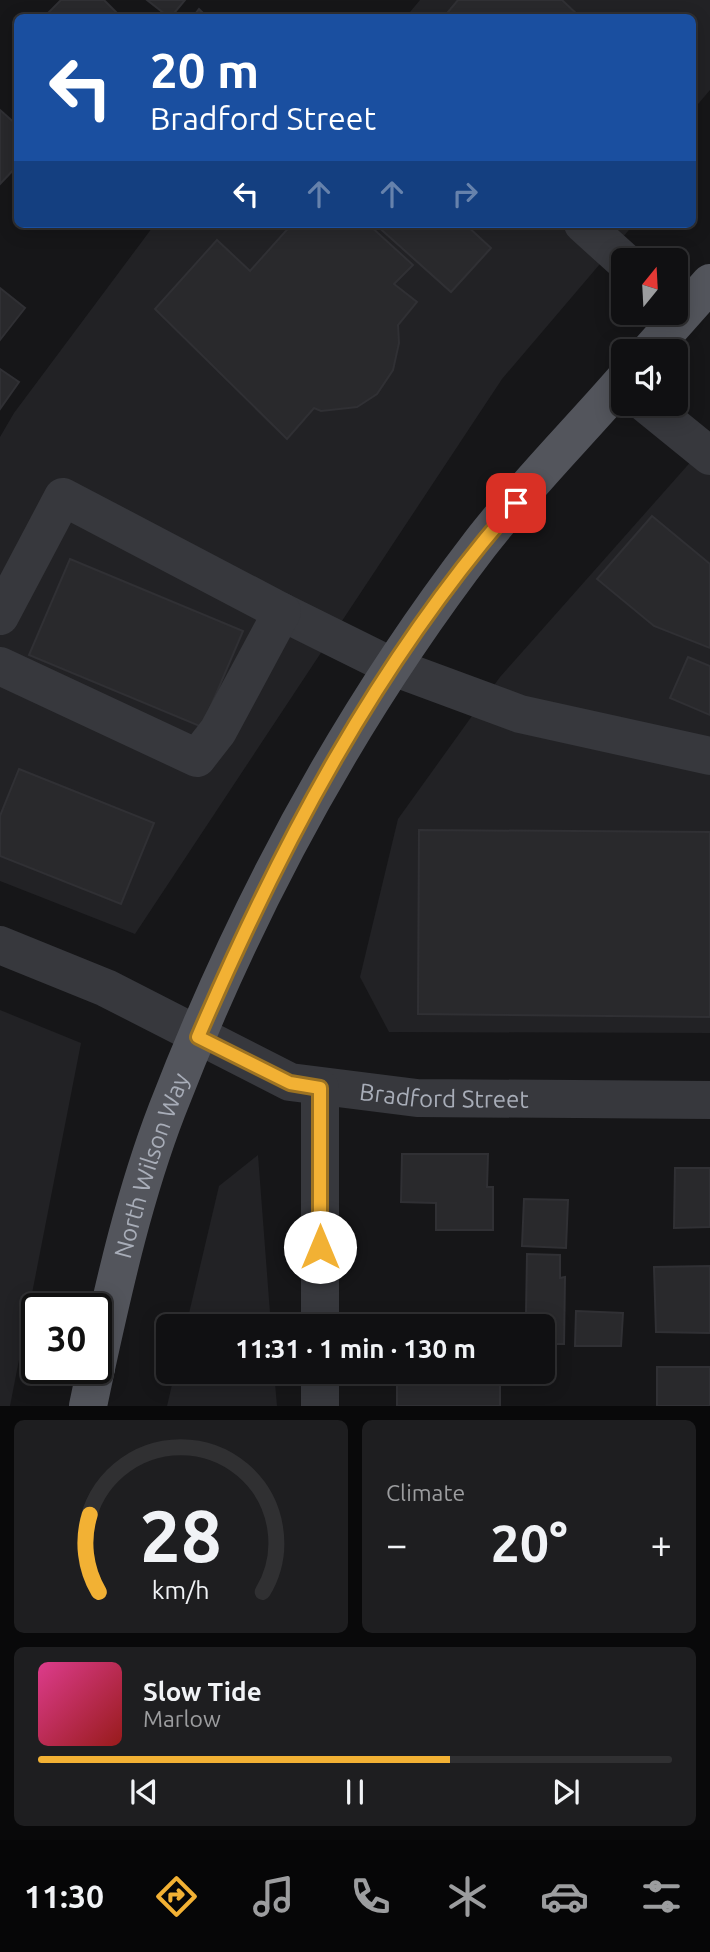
<!DOCTYPE html>
<html lang="en">
<head>
<meta charset="utf-8">
<style>
  :root { --surface:#101012; --page:#1e1e20; --text:#f1f3f6; --muted:#9c9d9f; --line:#303032; --accent:#f2b134 }
  body { margin:0; font-family:Ubuntu,sans-serif; background:var(--page); color:var(--text); height:100vh; display:flex; flex-direction:column; font-size:26px; white-space:nowrap }
  * { box-sizing:border-box; margin:0 }
  p { font-size:23px; color:var(--muted) }
  .icon { flex:none; width:38px; height:38px; fill:none; stroke:currentColor; stroke-width:2; stroke-linecap:round; stroke-linejoin:round }
  .map { position:relative; height:1406px; overflow:hidden }
  .drawer { display:flex; flex-direction:column; gap:14px; padding:14px; background:#09090a; flex:1 }
  .drawer>* { flex:none }
  .banner { position:absolute; left:14px; top:14px; width:682px; height:214px; border-radius:10px; box-shadow:0 4px 18px #0003,0 0 0 2px var(--line); background:#1a4fa0; color:#fff; overflow:hidden }
  .needle { width:46px; rotate:18deg }
  .tools { position:absolute; left:611px; top:248px; display:grid; gap:14px }
  .tools a { display:grid; place-items:center; width:77px; height:77px; border-radius:10px; background:var(--surface); box-shadow:0 4px 18px #0003,0 0 0 2px var(--line); font-size:35px }
  .speed { position:absolute; left:21px; top:1293px; display:flex; gap:14px; font-size:35px; font-weight:700; text-align:center }
  .speed>* { display:grid; place-content:center; width:91px; height:91px; border-radius:50%; background:var(--surface); box-shadow:0 4px 18px #0003,0 0 0 2px var(--line); line-height:1 }
  .speed .limit { border:4px solid #111; border-radius:10px; background:#fff; color:#111 }
  .pin { position:absolute; display:grid; place-items:center; width:60px; height:60px; color:#fff; margin:-30px; border-radius:14px; box-shadow:0 4px 10px #0006 }
  .me { position:absolute; width:77px; margin:-38px; rotate:0deg; stroke-linejoin:round; filter:drop-shadow(0 0 5px #0008) }
  .turn { display:flex; align-items:center; gap:24px; height:147px; padding:0 21px; font-size:32px }
  .turn .icon { width:91px; height:91px; stroke-width:2.5 }
  .turn b { display:block; font-size:49px; line-height:60px }
  .lanes { display:flex; align-items:center; height:66px; padding:0 21px; background:#0003; justify-content:center; gap:35px; direction:ltr }
  .lanes .off { opacity:.35 }
  .big { font-size:52px; font-weight:700; line-height:1.1 }
  .drawer .card { flex:1; display:flex; flex-direction:column; justify-content:center; gap:10px; min-width:0; padding:0 24px; border-radius:10px; background:var(--page) }
  .drawer .dial { align-items:center; gap:0 }
  .dial svg { height:182px; overflow:visible; fill:none; stroke:var(--line); stroke-width:7; stroke-linecap:round; text-anchor:middle }
  .dial text { fill:var(--text); stroke:none }
  .song { display:flex; align-items:center; gap:21px }
  .cover { width:84px; height:84px; border-radius:10px; background:linear-gradient(135deg,hsl(330 70% 55%),hsl(0 70% 35%)) }
  .played { height:7px; border-radius:4px; background:linear-gradient(90deg,var(--accent) 65%,var(--line) 65%) }
  .keys { display:flex; justify-content:space-around; direction:ltr }
  .heat { display:flex; justify-content:space-between; align-items:center; font-size:38px; direction:ltr }
  .drawer .tiles { flex:1; display:grid; gap:14px; grid-template-columns:1fr 1fr }
  .card:last-child { grid-column:span 2 }
  .trip { position:absolute; left:156px; top:1314px; width:399px; height:70px; border-radius:10px; background:var(--surface); box-shadow:0 4px 18px #0003,0 0 0 2px var(--line); font-weight:700; line-height:70px; text-align:center }
  .dock { display:flex; height:112px; justify-content:space-around; align-items:center; background:#060607; color:var(--muted) }
  .dock .icon { width:49px; height:49px }
  .dock .current { color:var(--accent) }
  .dock b { font-size:32px; color:var(--text) }
  .map>svg:first-child { display:block }
  .built { fill:#222225 }
  .building { fill:#29292c; stroke:#303034; stroke-width:2 }
  .lines { fill:none; stroke-linecap:round; stroke-linejoin:round }
  .minor { stroke:#37383d; stroke-width:38 }
  .major { stroke:#53555c; stroke-width:38 }
  .route-casing { stroke:#9d7322; stroke-width:18 }
  .route { stroke:#f2b134; stroke-width:12 }
  .labels { text-anchor:middle; dominant-baseline:central; stroke-width:7; stroke-linejoin:round; paint-order:stroke }
  .street-label { font-size:24px; fill:#a8adb8; stroke:#111113 }
</style>
</head>
<body>
<div class="map">
<svg width="710" height="1406" viewBox="0 0 710 1406">
  <rect width="100%" height="100%" fill="#161618"/>
  <!-- built -->
  <g class="built">
    <polygon points="420,0 710,0 710,90 693,110 693,18 405,18"/>
    <polygon points="155,224 634,224 502,379 135,934 0,881 0,437 14,413"/>
    <polygon points="710,440 710,1033 389,1032 360,977 398,819 500,677"/>
    <polygon points="0,1010 81,1043 10,1406 0,1406"/>
    <polygon points="258,1155 271,1326 186,1326 219,1186"/>
    <polygon points="175,1372 274,1372 277,1406 167,1406"/>
  </g>
  <!-- building -->
  <g class="building">
    <polygon points="61,0 104,0 122,18 50,18 47,14"/>
    <polygon points="147,0 185,0 170,18"/>
    <polygon points="458,0 562,0 581,18 443,18"/>
    <polygon points="199,9 208,18 192,18"/>
    <polygon points="0,110 18,126 18,165 0,184"/>
    <polygon points="292,224 368,224 413,265 394,284 417,302 398,325 399,343 393,370 377,394 357,407 321,411 314,408 287,439 155,309 217,240 250,271"/>
    <polygon points="375,224 465,224 491,248 451,292"/>
    <polygon points="0,288 25,308 0,340"/>
    <polygon points="0,369 19,382 0,409"/>
    <polygon points="652,516 710,564 710,648 654,626 597,579"/>
    <polygon points="70,559 243,631 202,727 29,655"/>
    <polygon points="688,657 710,666 710,715 670,698"/>
    <polygon points="19,769 154,823 121,904 0,856 0,816"/>
    <polygon points="419,830 710,832 710,1017 418,1014"/>
    <polygon points="402,1154 488,1154 487,1187 493,1187 493,1230 436,1230 436,1203 401,1202"/>
    <polygon points="675,1168 710,1168 710,1227 674,1228"/>
    <polygon points="524,1199 568,1200 566,1248 522,1246"/>
    <polygon points="527,1254 560,1255 560,1278 565,1277 564,1344 542,1344 542,1326 500,1326 500,1314 526,1315"/>
    <polygon points="710,1266 710,1333 656,1332 654,1267"/>
    <polygon points="576,1311 623,1313 621,1346 575,1346"/>
    <rect x="657" y="1367" width="53" height="39"/>
    <rect x="397" y="1372" width="103" height="34"/>
  </g>
  <g class="lines">
    <!-- minor -->
    <g class="minor">
      <polyline points="583,224 624,261"/>
      <polyline points="646,404 710,456"/>
      <polyline points="282,612 393,667 520,714 710,756"/>
      <polyline points="0,616 63,497 282,612 218,731 197,758 0,666"/>
      <path id="s1" d="M0 945 106 988 290 1082 417 1098 710 1100"/>
      <polyline points="320,1326 320,1088"/>
      <polyline points="320,1406 320,1372"/>
    </g>
    <!-- major -->
    <g class="major">
      <polyline points="649,352 710,283"/>
      <path id="s2" d="M96 1368C115 1281 135 1193 167 1110 245 908 348 716 480 544 524 487 576 435 623 381"/>
      <polyline points="88,1406 96,1368"/>
    </g>
  </g>
  <g class="lines">
    <!-- route casing -->
    <g class="route-casing">
      <path id="route" d="M320 1247V1088L290 1083 198 1037C280 846 378 660 516 503"/>
    </g>
    <!-- route -->
    <use href="#route" class="route"/>
  </g>
  <g class="labels">
    <!-- street labels -->
    <g class="street-label">
      <text stroke="none"><textPath href="#s1" startOffset="476">Bradford Street</textPath></text>
      <text stroke="none"><textPath href="#s2" startOffset="210">North Wilson Way</textPath></text>
    </g>
  </g>
</svg>
<div class="tools">
<a><svg class="needle" viewBox="-14 -14 28 28"><path d="M0-13l5 13h-10z" fill="#e53935"/><path d="M0 13l5-13h-10z" fill="#9c9d9f"/></svg></a>
<a><svg class="icon" aria-label="sound" viewBox="0 0 24 24"><path d="M4 9h4l5-4v14l-5-4H4zM17 9q2 3 0 6"/></svg></a>
</div>
<div class="speed"><div class="limit">30</div></div>
<div class="pin" style="left:516px;top:503px;background:#d93025"><svg class="icon" aria-label="arrive" viewBox="0 0 24 24"><path d="M6 21V4h12l-3 4 3 4H6"/></svg></div>
<svg class="me" style="left:320px;top:1247px" viewBox="-20 -20 40 40"><circle r="19" fill="#fff"/><path d="M0-13L10 11 0 6-10 11z" fill="#f2b134"/></svg>
<div class="trip">11:31 · 1 min · 130 m</div>
<div class="banner">
<div class="turn"><svg class="icon" aria-label="left" viewBox="0 0 24 24"><path d="M17 20v-9H6M10 6l-5 5 5 5"/></svg><div><b>20 m</b>Bradford Street</div></div>
<div class="lanes"><svg class="icon" aria-label="left" viewBox="0 0 24 24"><path d="M17 20v-9H6M10 6l-5 5 5 5"/></svg><svg class="icon off" aria-label="ahead" viewBox="0 0 24 24"><path d="M12 20V5M6 11l6-6 6 6"/></svg><svg class="icon off" aria-label="ahead" viewBox="0 0 24 24"><path d="M12 20V5M6 11l6-6 6 6"/></svg><svg class="icon off" aria-label="right" viewBox="0 0 24 24"><path d="M7 20v-9h11M14 6l5 5-5 5"/></svg></div>
</div>
</div>
<section class="drawer">
<div class="tiles">
<div class="card dial"><svg viewBox="0 0 100 80">
<path d="M14 69A42 42 0 1 1 86 69"/>
<path d="M14 69A42 42 0 0 1 10 35" stroke="#f2b134"/>
<text x="50" y="56" font-size="32" font-weight="700">28</text>
<text x="50" y="72" font-size="11">km/h</text>
</svg></div>
<div class="card"><p>Climate</p>
<div class="heat"><a>−</a><b class="big">20°</b><a>+</a></div>
</div>
<div class="card">
<div class="song"><i class="cover"></i><div><b>Slow Tide</b><p>Marlow</p></div></div>
<div class="played"></div>
<div class="keys"><svg class="icon" aria-label="previous" viewBox="0 0 24 24"><path d="M18 5L8 12l10 7zM5 5v14"/></svg><svg class="icon" aria-label="pause" viewBox="0 0 24 24"><path d="M8 5v14M16 5v14"/></svg><svg class="icon" aria-label="next" viewBox="0 0 24 24"><path d="M6 5l10 7-10 7zM19 5v14"/></svg></div>
</div>
</div>
</section>
<nav class="dock">
<b>11:30</b>
<svg class="icon current" aria-label="directions" viewBox="0 0 24 24"><path d="M12 3l9 9-9 9-9-9zM9 14v-3h6M13 9l2 2-2 2"/></svg>
<svg class="icon" aria-label="music" viewBox="0 0 24 24"><path d="M9 18V5l10-2v13"/><circle cx="6" cy="18" r="3"/><circle cx="16" cy="16" r="3"/></svg>
<svg class="icon" aria-label="phone" viewBox="0 0 24 24"><path d="M5 4h4l2 5-3 2q2 4 5 5l2-3 5 2v4C11 20 4 13 5 4z"/></svg>
<svg class="icon" aria-label="climate" viewBox="0 0 24 24"><path d="M12 3v18M4 7l16 10M4 17L20 7"/></svg>
<svg class="icon" aria-label="car" viewBox="0 0 24 24"><path d="M5 17H2v-5l4-1 3-4h7l3 4 3 1v5h-3M9 17h6M6 11h13"/><circle cx="7" cy="17" r="2"/><circle cx="17" cy="17" r="2"/></svg>
<svg class="icon" aria-label="filters" viewBox="0 0 24 24"><path d="M4 7h16M4 17h16"/><circle cx="9" cy="7" r="2"/><circle cx="15" cy="17" r="2"/></svg>
</nav>
</body>
</html>
